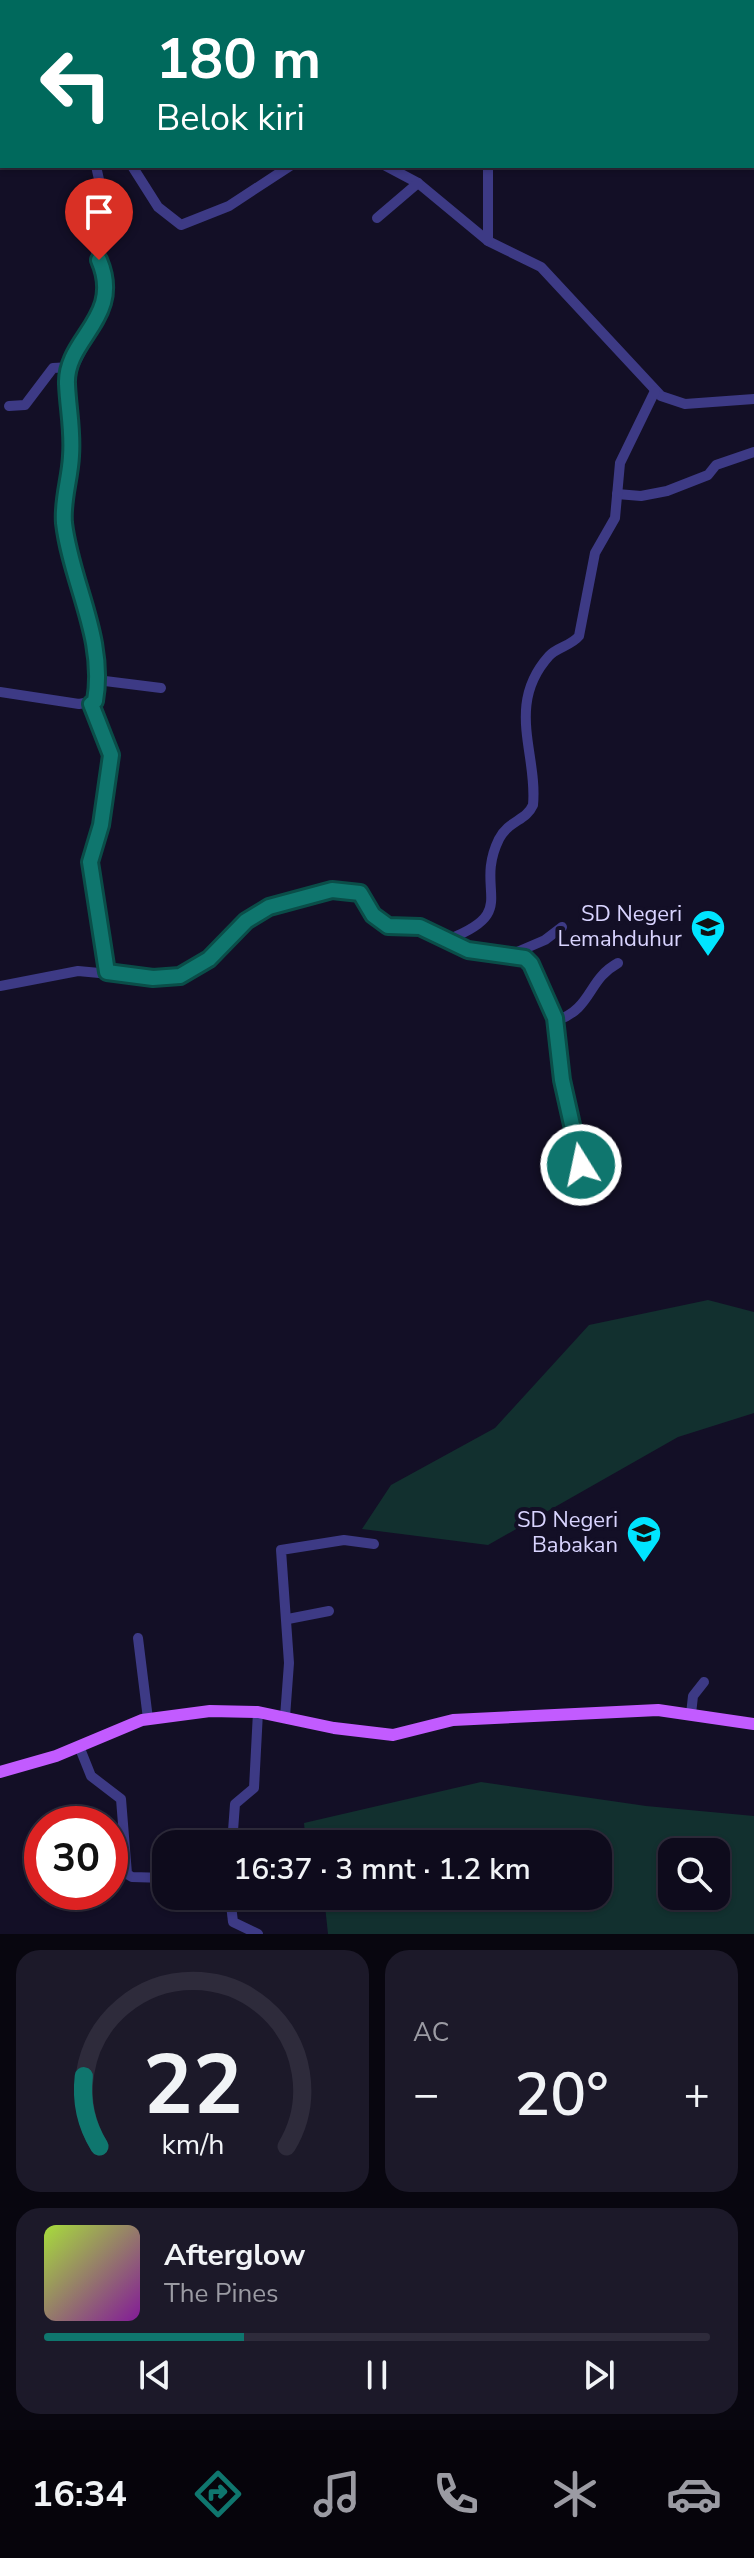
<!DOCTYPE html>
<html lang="id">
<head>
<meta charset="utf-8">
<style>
  :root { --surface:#0e0b1c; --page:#1c1929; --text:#f1f3f6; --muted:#9b9ba3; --line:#2e2b3b; --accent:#0f766e }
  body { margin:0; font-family:"Nunito Sans",sans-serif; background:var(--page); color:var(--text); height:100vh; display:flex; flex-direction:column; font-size:30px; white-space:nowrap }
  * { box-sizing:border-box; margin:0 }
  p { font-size:26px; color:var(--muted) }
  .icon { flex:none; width:44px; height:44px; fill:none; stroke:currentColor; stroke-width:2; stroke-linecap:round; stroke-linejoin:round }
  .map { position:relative; height:1934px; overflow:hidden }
  .sheet { display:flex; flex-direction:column; gap:16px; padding:16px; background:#08060f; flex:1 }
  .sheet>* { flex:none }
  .hud { position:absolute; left:0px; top:0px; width:754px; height:168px; box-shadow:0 2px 6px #0004,0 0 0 2px var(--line); background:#00695c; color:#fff; overflow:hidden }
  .controls { position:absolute; left:658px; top:1838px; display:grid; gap:16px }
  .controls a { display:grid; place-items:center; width:72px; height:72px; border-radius:16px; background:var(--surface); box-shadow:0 2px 6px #0004,0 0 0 2px var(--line); font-size:40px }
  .speed { position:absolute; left:24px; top:1806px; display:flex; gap:16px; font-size:40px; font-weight:700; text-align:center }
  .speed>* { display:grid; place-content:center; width:104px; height:104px; border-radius:50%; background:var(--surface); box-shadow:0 2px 6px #0004,0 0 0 2px var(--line); line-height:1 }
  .speed .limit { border:12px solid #d22; background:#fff; color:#111 }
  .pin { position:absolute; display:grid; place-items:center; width:68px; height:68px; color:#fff; margin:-82px -34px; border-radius:50% 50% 50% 0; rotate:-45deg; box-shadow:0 0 8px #0007 }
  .pin .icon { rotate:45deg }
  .me { position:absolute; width:88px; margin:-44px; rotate:350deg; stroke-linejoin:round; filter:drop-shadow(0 0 6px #0008) }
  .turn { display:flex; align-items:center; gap:28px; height:168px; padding:0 24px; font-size:36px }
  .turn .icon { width:104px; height:104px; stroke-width:2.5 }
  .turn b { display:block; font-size:56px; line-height:68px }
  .big { font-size:60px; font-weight:600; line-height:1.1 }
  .sheet .widget { flex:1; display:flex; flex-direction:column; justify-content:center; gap:12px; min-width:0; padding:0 28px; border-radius:24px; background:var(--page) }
  .sheet .dial { align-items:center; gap:0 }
  .dial svg { height:208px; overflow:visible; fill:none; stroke:var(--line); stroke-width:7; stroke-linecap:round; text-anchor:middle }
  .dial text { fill:var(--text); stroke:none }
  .song { display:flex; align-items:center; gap:24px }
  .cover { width:96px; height:96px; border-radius:12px; background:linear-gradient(135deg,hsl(80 70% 55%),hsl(290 70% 35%)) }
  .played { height:8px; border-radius:4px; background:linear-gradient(90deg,var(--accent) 30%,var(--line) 30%) }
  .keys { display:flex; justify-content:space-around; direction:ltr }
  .heat { display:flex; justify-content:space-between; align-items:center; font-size:44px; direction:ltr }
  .sheet .tiles { flex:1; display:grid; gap:16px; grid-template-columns:1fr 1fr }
  .widget:last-child { grid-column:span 2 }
  .trip { position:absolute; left:152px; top:1830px; width:460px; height:80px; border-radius:24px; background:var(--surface); box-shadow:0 2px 6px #0004,0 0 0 2px var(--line); font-weight:600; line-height:80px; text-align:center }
  .tab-bar { display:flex; height:128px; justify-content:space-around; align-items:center; background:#06040b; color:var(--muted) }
  .tab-bar .icon { width:56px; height:56px }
  .tab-bar .active { color:var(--accent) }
  .tab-bar b { font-size:36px; color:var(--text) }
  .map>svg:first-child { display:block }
  .green { fill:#12302f; fill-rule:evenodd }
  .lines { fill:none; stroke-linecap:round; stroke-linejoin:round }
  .minor { stroke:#3d3a85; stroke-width:10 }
  .major { stroke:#c25bff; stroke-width:12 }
  .route-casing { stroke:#0a4d48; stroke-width:20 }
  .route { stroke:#0f766e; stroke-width:14 }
  .labels { text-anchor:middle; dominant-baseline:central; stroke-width:8; stroke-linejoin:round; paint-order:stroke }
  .poi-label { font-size:22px; fill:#d9d4ff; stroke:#130f26; text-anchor:end }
</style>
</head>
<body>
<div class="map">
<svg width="754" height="1934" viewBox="0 0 754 1934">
  <rect width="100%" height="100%" fill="#130f26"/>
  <!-- green -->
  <g class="green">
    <polygon points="708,1300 754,1312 754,1413 678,1437 488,1545 362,1529 391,1485 495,1428 589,1325"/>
    <path d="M481 1782 646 1806 754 1816V1934H328L324 1896H598V1844H306L304 1823ZM672 1852H716V1896H672Z"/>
  </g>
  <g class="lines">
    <!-- minor -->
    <g class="minor">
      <polyline points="8,0 41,2"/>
      <polyline points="426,0 427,2"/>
      <polyline points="89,2 94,0"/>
      <polyline points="548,2 550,0"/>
      <polyline points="0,101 2,101"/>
      <polyline points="132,166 158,207 181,225 229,206 290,166"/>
      <polyline points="386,166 418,183 488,241 541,267 661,396 685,404 754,399"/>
      <polyline points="377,218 418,183"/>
      <polyline points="488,241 488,166"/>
      <polyline points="9,406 25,405 53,368 71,367"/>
      <polyline points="617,494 641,496 667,491 708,475 716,465 754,452"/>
      <polyline points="97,680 161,688"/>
      <polyline points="0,692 79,704 95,701 97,676 93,634 71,556 64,515 72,430 67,380 96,321 107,284 95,248 104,202 96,166"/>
      <polyline points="91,704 111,755 101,825 90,862 107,972"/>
      <polyline points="449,939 468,950 525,958 531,964 555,1018 562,1080 581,1165"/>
      <polyline points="510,955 545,940 562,927"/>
      <path d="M0 986 78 971 153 978 180 976 209 959 246 921 269 907 332 890 360 893 373 915 388 926 410 925 449 939C521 911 473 892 499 839 509 820 526 821 533 805 538 754 505 705 549 656 557 647 571 646 579 636L595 553 615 518 620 463 655 391"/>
      <path d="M556 1021C593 1008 587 980 618 963"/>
      <polyline points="288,1619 329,1611"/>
      <polyline points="138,1638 148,1719"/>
      <polyline points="691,1714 693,1696 704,1682"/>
      <polyline points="285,1717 289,1663 281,1550 344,1540 374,1544"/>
      <polyline points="79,1746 91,1776 121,1799 127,1874 132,1877 166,1878"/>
      <polyline points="232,1844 235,1804 254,1788 258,1712"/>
      <polyline points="230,1896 233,1922 258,1934"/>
    </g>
    <!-- major -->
    <polyline class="major" points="0,1772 56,1756 142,1720 210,1711 258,1712 334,1728 393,1735 453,1720 658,1710 754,1724"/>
  </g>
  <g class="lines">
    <!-- route casing -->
    <g class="route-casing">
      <path id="route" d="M99 260C124 318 65 338 67 384 68 409 73 430 71 456 70 479 62 500 64 523 71 583 106 638 95 701L91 704 111 755 101 825 90 862 107 972 153 978 180 976 209 959 246 921 269 907 332 890 360 893 373 915 388 926 420 927 468 950 525 958 531 964 555 1018 562 1080 581 1165"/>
    </g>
    <!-- route -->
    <use href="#route" class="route"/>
  </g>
  <!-- icons -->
  <defs>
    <g id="school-pin" transform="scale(1.8)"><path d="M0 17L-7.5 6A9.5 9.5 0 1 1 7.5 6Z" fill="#00e5ff" stroke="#130f26"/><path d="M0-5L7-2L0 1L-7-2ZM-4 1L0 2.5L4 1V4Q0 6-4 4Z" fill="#111"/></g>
  </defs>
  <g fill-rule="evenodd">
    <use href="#school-pin" x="708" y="927"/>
    <use href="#school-pin" x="644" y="1533"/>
  </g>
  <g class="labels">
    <!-- poi labels -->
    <g class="poi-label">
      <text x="682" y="914">SD Negeri<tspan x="682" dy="25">Lemahduhur</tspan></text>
      <text x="618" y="1520">SD Negeri<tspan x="618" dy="25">Babakan</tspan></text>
    </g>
  </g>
</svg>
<div class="controls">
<a><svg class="icon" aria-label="search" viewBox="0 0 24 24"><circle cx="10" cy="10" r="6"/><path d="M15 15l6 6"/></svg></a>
</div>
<div class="speed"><div class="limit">30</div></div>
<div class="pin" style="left:99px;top:260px;background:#d93025"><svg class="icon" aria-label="arrive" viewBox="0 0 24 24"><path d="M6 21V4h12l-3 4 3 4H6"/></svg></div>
<svg class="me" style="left:581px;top:1165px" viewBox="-20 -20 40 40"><circle r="17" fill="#0f766e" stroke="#fff" stroke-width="3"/><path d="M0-11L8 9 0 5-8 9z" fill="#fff"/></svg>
<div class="trip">16:37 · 3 mnt · 1.2 km</div>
<div class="hud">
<div class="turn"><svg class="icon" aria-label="left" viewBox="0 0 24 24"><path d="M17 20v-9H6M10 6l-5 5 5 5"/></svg><div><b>180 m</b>Belok kiri</div></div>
</div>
</div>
<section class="sheet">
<div class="tiles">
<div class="widget dial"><svg viewBox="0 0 100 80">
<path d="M14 69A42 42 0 1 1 86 69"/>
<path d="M14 69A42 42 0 0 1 8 42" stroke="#0f766e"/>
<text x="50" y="56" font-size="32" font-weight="700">22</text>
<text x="50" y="72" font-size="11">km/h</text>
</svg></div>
<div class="widget"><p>AC</p>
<div class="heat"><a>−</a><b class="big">20°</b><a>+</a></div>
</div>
<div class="widget">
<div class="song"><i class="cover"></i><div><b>Afterglow</b><p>The Pines</p></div></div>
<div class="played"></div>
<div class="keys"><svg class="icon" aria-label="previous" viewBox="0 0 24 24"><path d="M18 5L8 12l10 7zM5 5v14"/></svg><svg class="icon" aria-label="pause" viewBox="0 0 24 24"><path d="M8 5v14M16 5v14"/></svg><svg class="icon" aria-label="next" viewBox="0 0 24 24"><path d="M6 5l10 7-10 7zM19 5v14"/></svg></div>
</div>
</div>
</section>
<nav class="tab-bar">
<b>16:34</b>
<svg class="icon active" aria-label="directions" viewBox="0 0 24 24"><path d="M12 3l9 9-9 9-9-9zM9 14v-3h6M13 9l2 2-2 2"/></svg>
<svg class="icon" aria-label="music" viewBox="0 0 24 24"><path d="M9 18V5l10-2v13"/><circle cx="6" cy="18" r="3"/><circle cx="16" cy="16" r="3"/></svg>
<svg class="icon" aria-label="phone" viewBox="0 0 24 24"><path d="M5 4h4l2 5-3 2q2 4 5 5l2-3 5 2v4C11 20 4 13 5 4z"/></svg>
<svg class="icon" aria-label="climate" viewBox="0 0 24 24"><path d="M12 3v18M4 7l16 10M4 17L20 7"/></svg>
<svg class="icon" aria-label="car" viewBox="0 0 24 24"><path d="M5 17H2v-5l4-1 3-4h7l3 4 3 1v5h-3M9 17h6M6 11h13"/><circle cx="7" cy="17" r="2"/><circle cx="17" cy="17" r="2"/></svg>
</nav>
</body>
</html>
